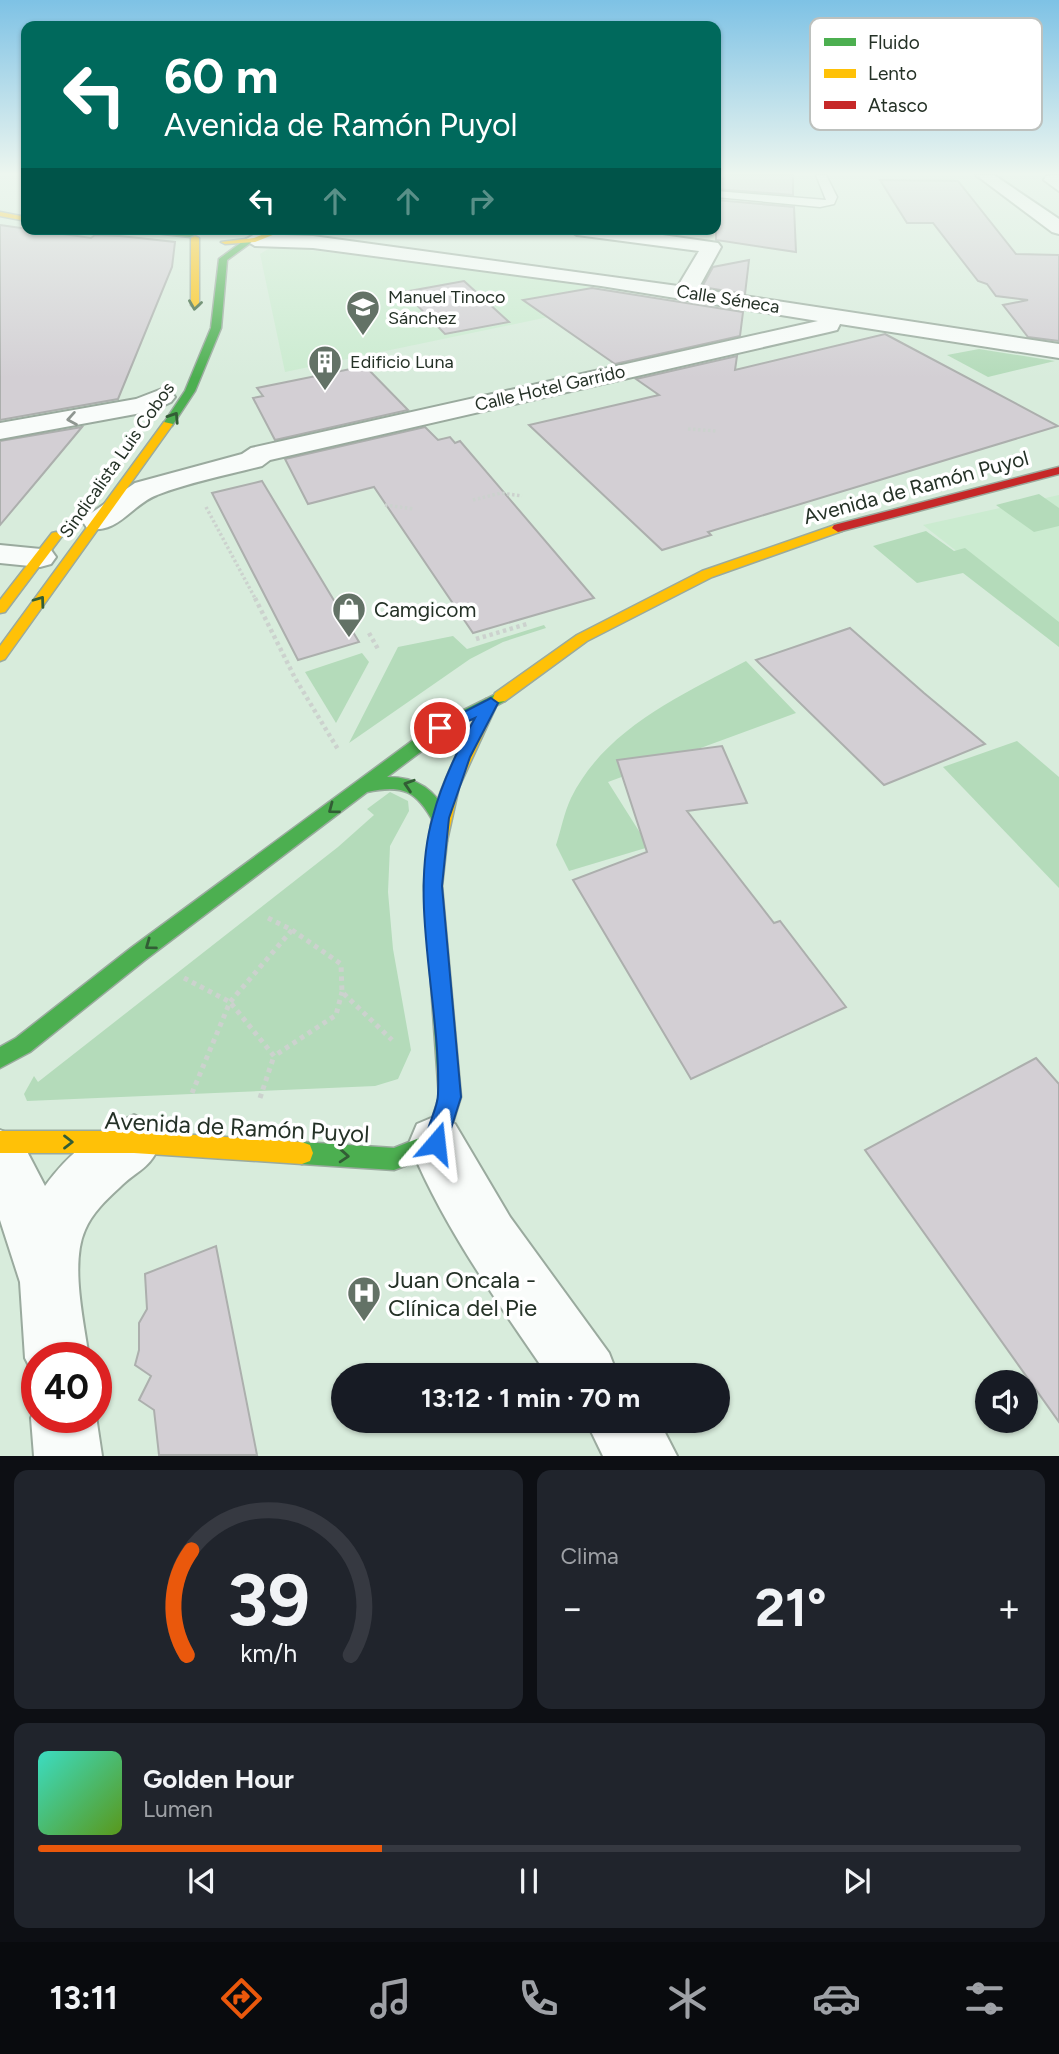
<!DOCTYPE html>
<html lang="es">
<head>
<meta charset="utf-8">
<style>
  :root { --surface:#171b24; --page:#20242c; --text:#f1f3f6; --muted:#9ea1a6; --line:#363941; --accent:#ea580c }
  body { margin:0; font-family:Figtree,sans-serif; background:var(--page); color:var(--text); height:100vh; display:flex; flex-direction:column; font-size:26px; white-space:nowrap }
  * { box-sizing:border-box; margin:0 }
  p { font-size:23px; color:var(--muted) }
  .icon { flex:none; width:38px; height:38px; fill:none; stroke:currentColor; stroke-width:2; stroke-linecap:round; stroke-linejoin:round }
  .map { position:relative; height:1456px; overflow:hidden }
  .sheet { display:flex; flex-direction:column; gap:14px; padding:14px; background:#0d0f14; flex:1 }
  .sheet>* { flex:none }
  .banner { position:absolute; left:21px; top:21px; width:700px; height:214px; border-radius:14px; box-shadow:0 2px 5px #0004; background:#00695c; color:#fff; overflow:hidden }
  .controls { position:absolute; left:975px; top:1370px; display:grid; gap:14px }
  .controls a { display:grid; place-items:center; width:63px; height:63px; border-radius:50%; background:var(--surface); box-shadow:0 2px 5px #0004; font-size:35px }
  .speed { position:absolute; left:21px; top:1342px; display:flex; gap:14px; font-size:35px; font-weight:700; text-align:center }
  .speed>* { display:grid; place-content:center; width:91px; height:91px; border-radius:50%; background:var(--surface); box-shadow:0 2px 5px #0004; line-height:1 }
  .speed .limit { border:10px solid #d22; background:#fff; color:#111 }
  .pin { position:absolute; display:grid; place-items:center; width:60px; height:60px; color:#fff; margin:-30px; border:4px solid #fff; border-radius:50%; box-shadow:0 2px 7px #0007 }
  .me { position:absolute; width:77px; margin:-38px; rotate:17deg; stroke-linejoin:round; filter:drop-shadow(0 0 5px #0008) }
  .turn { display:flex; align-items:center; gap:24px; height:147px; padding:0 28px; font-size:32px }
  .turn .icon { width:91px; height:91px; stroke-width:2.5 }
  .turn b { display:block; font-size:49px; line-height:60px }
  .lanes { display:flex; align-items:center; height:66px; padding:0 28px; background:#0003; justify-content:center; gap:35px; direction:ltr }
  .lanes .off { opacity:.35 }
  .big { font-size:52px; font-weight:700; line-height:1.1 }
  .sheet .widget { flex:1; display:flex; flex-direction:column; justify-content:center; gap:10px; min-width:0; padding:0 24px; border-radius:14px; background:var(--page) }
  .sheet .dial { align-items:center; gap:0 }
  .dial svg { height:182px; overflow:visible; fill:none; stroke:var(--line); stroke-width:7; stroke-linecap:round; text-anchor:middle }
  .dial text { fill:var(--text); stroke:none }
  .song { display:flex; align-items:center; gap:21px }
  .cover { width:84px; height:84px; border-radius:10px; background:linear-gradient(135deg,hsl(170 70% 55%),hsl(90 70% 35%)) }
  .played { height:7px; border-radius:4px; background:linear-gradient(90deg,var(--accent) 35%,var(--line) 35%) }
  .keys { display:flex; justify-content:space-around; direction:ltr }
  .heat { display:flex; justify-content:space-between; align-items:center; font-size:38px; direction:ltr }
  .sheet .tiles { flex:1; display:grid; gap:14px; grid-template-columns:1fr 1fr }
  .widget:last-child { grid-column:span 2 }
  .trip { position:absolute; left:331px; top:1363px; width:399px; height:70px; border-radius:35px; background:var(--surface); box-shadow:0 2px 5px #0004; font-weight:700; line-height:70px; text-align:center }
  .tab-bar { display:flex; height:112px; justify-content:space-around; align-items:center; background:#090b0e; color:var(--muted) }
  .tab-bar .icon { width:49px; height:49px }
  .tab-bar .selected { color:var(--accent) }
  .tab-bar b { font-size:32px; color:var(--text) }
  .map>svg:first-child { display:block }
  .built { fill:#cbebd0 }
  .green { fill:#b4dbba }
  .building { fill:#d3cfd4; stroke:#acafad; stroke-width:2 }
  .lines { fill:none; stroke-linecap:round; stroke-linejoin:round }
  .lane-casing { stroke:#9aaa9e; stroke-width:3 }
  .street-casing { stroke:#9aaa9e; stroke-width:4 }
  .fast-casing { stroke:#9aaa9e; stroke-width:3 }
  .slow-casing { stroke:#9aaa9e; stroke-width:3 }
  .jam-casing { stroke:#9aaa9e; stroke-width:3 }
  .path-far2 { stroke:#ccd2ce; stroke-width:3.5; stroke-dasharray:2.5 2.5; stroke-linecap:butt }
  .path-far1 { stroke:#ccd2ce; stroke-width:4.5; stroke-dasharray:3.5 3.5; stroke-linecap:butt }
  .path { stroke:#ccd2ce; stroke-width:5; stroke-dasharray:4.5 4.5; stroke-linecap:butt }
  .lane { fill:#f9fcfa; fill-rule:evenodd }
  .street { fill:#f9fcfa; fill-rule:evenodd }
  .fast { fill:#4caf50; fill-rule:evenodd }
  .slow { fill:#ffc107; fill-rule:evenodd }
  .jam { fill:#c62828; fill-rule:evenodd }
  .oneway { stroke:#325d35 }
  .oneway2 { stroke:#8e9690 }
  .route { fill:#1a73e8; stroke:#114b97; stroke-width:2 }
  .labels { text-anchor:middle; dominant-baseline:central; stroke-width:7; stroke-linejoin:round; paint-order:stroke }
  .far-poi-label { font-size:18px; fill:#243126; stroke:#fff; text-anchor:start }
  .far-street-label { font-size:18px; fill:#243126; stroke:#fff }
  .street-label { font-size:21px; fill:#243126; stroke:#fff }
  .poi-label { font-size:21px; fill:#243126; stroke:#fff; text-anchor:start }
  .near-street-label { font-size:24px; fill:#243126; stroke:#fff }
  .near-poi-label { font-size:24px; fill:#243126; stroke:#fff; text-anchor:start }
  .key { fill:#fff; stroke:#bdc1be; stroke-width:2 }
  .key-label { font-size:19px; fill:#243126 }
</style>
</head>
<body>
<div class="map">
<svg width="1059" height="1456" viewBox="0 0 1059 1456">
  <rect width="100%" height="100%" fill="#d8ecdc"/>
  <!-- built -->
  <g class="built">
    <polygon points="273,246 468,268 649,296 285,372 260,254"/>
    <polygon points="1059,495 1059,631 923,525"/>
  </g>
  <!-- green -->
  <g class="green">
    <polygon points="979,349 1055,361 988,377 947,355"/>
    <polygon points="1039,494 1059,508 1059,526 1034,532 996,505"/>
    <polygon points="926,531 954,551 965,548 1059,622 1059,647 963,573 917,583 873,546"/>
    <polygon points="544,625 546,628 503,642 470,659 349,743 398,647 453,636 467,649"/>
    <polygon points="362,653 369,662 336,723 305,672"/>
    <path d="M746 661 796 713 608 782 649 847 569 871 556 845C561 830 564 813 571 798 605 729 681 695 746 661Z"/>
    <polygon points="1017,741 1059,777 1059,888 943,767"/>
    <polygon points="390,792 408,801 409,811 390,846 388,892 393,949 411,1050 398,1079 375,1086 27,1101 24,1094 34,1076 38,1082 338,847 374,815 367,809"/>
  </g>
  <!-- building -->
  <g class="building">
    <polygon points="725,175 793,175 793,195 716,189 716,178 724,179"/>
    <polygon points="880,180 958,181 1016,254 1059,255 1059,341 1028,337 1003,305 1028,300 996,296 987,284 978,281 933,223 907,223"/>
    <polygon points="716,200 794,207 796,252 716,240"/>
    <polygon points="0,225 91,238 95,235 120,236 175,242 172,267 118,399 0,420"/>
    <polygon points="749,260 745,294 702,287 713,267"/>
    <polygon points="464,281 509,322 445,334 404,292"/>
    <polygon points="592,288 743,312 740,336 615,364 523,300"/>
    <polygon points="885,334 1058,426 708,532 711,535 662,550 529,425 659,395 636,379 737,356 735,370"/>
    <polygon points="365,366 408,410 275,440 253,398 263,396 257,388"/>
    <polygon points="82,427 42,475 0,525 0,441"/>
    <polygon points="425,427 438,440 450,437 455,443 460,441 594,598 473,633 374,487 308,504 285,459"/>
    <polygon points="262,481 359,642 298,660 212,493"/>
    <polygon points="850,628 924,693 985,744 884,785 756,660"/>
    <polygon points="722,746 747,803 687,811 774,923 780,921 846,1007 691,1079 573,880 647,852 617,760"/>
    <polygon points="1036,1058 1059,1084 1059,1422 865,1150"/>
    <polygon points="216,1246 257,1455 159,1455 154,1410 139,1400 151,1376 135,1365 139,1350 139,1323 147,1309 145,1274"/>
  </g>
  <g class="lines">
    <!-- lane casing -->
    <g class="lane-casing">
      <polygon id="lane" points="816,175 826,175 837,197 834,204 820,207 716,197 716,191 826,200"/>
    </g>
    <!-- street casing -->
    <g class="street-casing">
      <g id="street">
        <polygon points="976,175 994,175 1059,219 1059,234 1052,232"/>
        <polygon points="1059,175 1059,191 1044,180 1046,176"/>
        <path d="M568 229H621L718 243 721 247 698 289 1059 344V358L840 324 837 330 829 332 270 460 262 466C228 475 190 482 157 495 132 504 117 536 87 528L83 522 87 516 135 483 242 454 251 448 818 321 601 286 313 248 255 246 245 240 255 234 313 236 678 286 699 251 577 235Z"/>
        <polygon points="162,389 171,392 175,397 171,402 152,411 0,439 0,423 136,399"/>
        <polygon points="0,545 51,550 56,557 51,564 40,567 0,563"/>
        <path d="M134 1115 153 1123 161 1142C150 1170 138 1169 119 1188 106 1200 92 1213 85 1230 70 1263 84 1323 89 1358H37V1381L25 1358 20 1282 0 1220V1130L20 1138 45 1186C68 1154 98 1130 134 1115Z"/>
        <path d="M436 1116 455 1124 510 1217 609 1353 618 1376H548C497 1301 443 1227 409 1143L417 1124Z"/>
        <polygon points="37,1404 37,1418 96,1416 102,1456 34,1456 31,1418"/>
        <polygon points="586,1421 659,1421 677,1456 603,1456"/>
      </g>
    </g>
    <!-- fast casing -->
    <g class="fast-casing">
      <g id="fast">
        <polygon points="120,229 152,229 194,235 190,237"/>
        <polygon points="246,239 253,241 227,260 221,328 195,391 172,426 164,426 163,424 185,391 211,328 219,259"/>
        <path d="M500 692 505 693 508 697 505 701 447 732 387 777C418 777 436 790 449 818L446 823H434C417 791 403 784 367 792L145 960 30 1052 0 1068V1047L16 1038 131 948 435 724Z"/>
        <polygon points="438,834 444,836 447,841 442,886 461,1097 444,1151 394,1170 302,1164 294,1161 291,1153 294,1145 302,1142 394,1148 427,1135 439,1097 424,886 429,841 432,836"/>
      </g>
    </g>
    <!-- slow casing -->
    <g class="slow-casing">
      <g id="slow">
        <polygon points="0,212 26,217 26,221 0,216"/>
        <polygon points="276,229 288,229 255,242 225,244 221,242 254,238"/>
        <polygon points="195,236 199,238 199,305 195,308 191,305 191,238"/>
        <polygon points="164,422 173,424 5,659 0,661 0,646"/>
        <path d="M838 524 842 525V531L712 577 587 641 505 701 498 702 459 787 447 841 444 846 438 848 432 846C419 822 471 723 486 699L493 698 495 693 577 635 702 571Z"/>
        <polygon points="56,532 62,536 5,612 0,613 0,600 52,533"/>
        <polygon points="0,1131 134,1131 302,1142 310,1145 313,1153 310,1161 302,1164 134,1153 0,1153"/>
      </g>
    </g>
    <!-- jam casing -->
    <g class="jam-casing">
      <polygon id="jam" points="1059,467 1059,474 838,532 832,528 834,525"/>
    </g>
    <!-- path-far2 -->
    <g class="path-far2">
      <polyline points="688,429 717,431"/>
      <polyline points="473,500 501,493 522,496"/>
      <polyline points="385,505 414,509"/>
      <polyline points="206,507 256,600"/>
    </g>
    <!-- path-far1 -->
    <g class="path-far1">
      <polyline points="255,598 295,678 339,751"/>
      <polyline points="369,633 378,649"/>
      <polyline points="476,639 527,624"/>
    </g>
    <!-- path -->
    <g class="path">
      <polyline points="292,930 341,964 342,992 392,1040"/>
      <polyline points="184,978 230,1002 274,1056 336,1015 342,992"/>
      <polyline points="192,1093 230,1002 292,930 266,917"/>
      <polyline points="260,1098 274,1056"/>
    </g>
    <!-- lane -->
    <use href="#lane" class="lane"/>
    <!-- street -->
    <use href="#street" class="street"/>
    <!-- fast -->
    <use href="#fast" class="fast"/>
    <!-- slow -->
    <use href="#slow" class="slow"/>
    <!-- jam -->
    <use href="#jam" class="jam"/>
  </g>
  <!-- one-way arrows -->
  <defs><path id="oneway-chevron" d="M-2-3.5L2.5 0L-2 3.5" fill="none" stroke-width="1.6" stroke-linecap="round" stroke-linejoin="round" transform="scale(1.75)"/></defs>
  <g class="oneway">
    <use href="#oneway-chevron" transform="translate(195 305) rotate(98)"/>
    <use href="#oneway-chevron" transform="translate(174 417) rotate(-57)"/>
    <use href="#oneway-chevron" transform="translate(40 601) rotate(-54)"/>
    <use href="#oneway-chevron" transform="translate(409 785) rotate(-162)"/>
    <use href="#oneway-chevron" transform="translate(333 809) rotate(143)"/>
    <use href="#oneway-chevron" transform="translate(150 945) rotate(144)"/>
    <use href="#oneway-chevron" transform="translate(68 1142)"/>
    <use href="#oneway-chevron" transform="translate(344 1156) rotate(4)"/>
  </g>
  <use class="oneway2" href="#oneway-chevron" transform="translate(72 419) rotate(170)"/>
  <!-- sky -->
  <linearGradient id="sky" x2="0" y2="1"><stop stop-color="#7ec2e5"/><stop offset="0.46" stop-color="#edf6ef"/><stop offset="1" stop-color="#edf6ef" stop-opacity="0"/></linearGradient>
  <rect width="1059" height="378" fill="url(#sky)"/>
  <!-- route -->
  <path class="route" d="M491 698 498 703 470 757 449 818 442 886 461 1097 444 1151 436 1154 428 1151C420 1133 438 1113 438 1094 441 1006 408 901 433 816 442 781 458 749 475 718L440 734 433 728Z"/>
  <!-- icons -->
  <defs>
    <g id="school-pin" transform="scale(1.75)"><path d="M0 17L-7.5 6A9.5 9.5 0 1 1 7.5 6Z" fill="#637266" stroke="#fff"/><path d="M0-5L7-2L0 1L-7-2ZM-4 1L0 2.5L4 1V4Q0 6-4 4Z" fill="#fff"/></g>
    <g id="building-pin" transform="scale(1.75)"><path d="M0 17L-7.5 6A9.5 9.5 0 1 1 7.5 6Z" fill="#637266" stroke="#fff"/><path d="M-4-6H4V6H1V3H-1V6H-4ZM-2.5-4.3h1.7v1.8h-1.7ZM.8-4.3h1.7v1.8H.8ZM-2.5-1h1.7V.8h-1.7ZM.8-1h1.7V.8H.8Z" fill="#fff"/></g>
    <g id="shop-pin" transform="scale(1.75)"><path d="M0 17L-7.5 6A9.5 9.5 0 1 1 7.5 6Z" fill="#637266" stroke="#fff"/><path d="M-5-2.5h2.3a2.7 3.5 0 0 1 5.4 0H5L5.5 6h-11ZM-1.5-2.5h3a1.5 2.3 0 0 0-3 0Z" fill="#fff"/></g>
    <g id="hospital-pin" transform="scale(1.75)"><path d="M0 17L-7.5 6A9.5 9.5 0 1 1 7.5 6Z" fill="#637266" stroke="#fff"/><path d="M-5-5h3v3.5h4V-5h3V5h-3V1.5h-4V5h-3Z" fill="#fff"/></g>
  </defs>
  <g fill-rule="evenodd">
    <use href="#school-pin" x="363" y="307"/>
    <use href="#building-pin" x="325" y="362"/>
    <use href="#shop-pin" x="349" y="609"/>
    <use href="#hospital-pin" x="364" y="1293"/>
  </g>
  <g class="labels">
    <!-- far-poi labels -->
    <g class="far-poi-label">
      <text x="388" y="297">Manuel Tinoco<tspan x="388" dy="21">Sánchez</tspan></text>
      <text x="350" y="362">Edificio Luna</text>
    </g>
    <!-- far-street labels -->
    <g class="far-street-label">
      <text transform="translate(728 299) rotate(9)">Calle Séneca</text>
      <text transform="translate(550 388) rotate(-13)">Calle Hotel Garrido</text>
      <text transform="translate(117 460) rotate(-55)">Sindicalista Luis Cobos</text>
    </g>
    <!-- street labels -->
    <g class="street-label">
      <text transform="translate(916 487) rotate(-15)">Avenida de Ramón Puyol</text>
    </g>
    <!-- poi labels -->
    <g class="poi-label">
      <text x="374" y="609">Camgicom</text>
    </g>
    <!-- near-street labels -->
    <g class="near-street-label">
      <text transform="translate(237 1127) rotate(3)">Avenida de Ramón Puyol</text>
    </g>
    <!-- near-poi labels -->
    <g class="near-poi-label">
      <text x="388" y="1279">Juan Oncala -<tspan x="388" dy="28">Clínica del Pie</tspan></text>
    </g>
  </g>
  <!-- legend -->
  <rect x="810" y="18" width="232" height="112" rx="10" class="key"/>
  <rect x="824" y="38" width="32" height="8" fill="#4caf50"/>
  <rect x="824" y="69" width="32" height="9" fill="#ffc107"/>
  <rect x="824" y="101" width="32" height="8" fill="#c62828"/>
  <g class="key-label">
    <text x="868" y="49">Fluido</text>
    <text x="868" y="80">Lento</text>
    <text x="868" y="112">Atasco</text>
  </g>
</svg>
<div class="controls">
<a><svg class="icon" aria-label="sound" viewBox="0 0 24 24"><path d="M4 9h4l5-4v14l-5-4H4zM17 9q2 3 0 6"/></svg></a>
</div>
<div class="speed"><div class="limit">40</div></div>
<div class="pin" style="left:440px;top:728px;background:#d93025"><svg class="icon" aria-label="arrive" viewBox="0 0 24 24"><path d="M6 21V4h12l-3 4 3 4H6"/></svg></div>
<svg class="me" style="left:436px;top:1143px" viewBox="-20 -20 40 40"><path d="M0-17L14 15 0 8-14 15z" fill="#1a73e8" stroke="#fff" stroke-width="4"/></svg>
<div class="trip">13:12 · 1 min · 70 m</div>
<div class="banner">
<div class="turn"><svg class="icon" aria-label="left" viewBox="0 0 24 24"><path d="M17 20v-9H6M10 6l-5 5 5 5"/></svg><div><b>60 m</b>Avenida de Ramón Puyol</div></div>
<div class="lanes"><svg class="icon" aria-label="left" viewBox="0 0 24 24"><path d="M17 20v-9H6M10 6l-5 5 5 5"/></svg><svg class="icon off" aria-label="ahead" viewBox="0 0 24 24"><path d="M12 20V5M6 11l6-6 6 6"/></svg><svg class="icon off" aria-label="ahead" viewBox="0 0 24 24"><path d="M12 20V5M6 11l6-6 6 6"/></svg><svg class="icon off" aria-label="right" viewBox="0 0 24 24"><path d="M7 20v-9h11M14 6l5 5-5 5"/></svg></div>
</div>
</div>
<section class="sheet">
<div class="tiles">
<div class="widget dial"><svg viewBox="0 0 100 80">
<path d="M14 69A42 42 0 1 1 86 69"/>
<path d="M14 69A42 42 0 0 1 16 23" stroke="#ea580c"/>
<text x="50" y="56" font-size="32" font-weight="700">39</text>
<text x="50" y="72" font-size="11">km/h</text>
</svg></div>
<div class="widget"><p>Clima</p>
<div class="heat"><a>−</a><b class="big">21°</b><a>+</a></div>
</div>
<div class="widget">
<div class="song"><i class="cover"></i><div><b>Golden Hour</b><p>Lumen</p></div></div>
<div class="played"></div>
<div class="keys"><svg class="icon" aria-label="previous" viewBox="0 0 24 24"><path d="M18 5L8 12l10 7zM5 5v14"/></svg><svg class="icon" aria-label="pause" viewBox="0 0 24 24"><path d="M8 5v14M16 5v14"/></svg><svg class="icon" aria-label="next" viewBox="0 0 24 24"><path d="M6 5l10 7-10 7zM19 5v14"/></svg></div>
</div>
</div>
</section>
<nav class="tab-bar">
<b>13:11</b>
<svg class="icon selected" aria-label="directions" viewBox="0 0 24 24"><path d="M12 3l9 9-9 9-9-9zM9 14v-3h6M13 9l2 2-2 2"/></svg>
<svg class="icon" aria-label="music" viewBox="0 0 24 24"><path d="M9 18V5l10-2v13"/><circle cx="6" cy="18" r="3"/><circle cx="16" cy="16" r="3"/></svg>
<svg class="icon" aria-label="phone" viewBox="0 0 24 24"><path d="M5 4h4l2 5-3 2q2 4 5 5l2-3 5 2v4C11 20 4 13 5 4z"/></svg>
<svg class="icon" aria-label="climate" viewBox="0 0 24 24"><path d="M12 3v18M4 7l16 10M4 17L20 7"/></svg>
<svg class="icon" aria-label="car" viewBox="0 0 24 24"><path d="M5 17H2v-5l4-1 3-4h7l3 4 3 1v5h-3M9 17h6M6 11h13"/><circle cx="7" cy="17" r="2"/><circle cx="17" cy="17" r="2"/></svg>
<svg class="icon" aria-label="filters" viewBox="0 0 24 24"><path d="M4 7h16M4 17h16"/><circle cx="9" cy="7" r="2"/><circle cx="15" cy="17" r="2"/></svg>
</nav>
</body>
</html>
